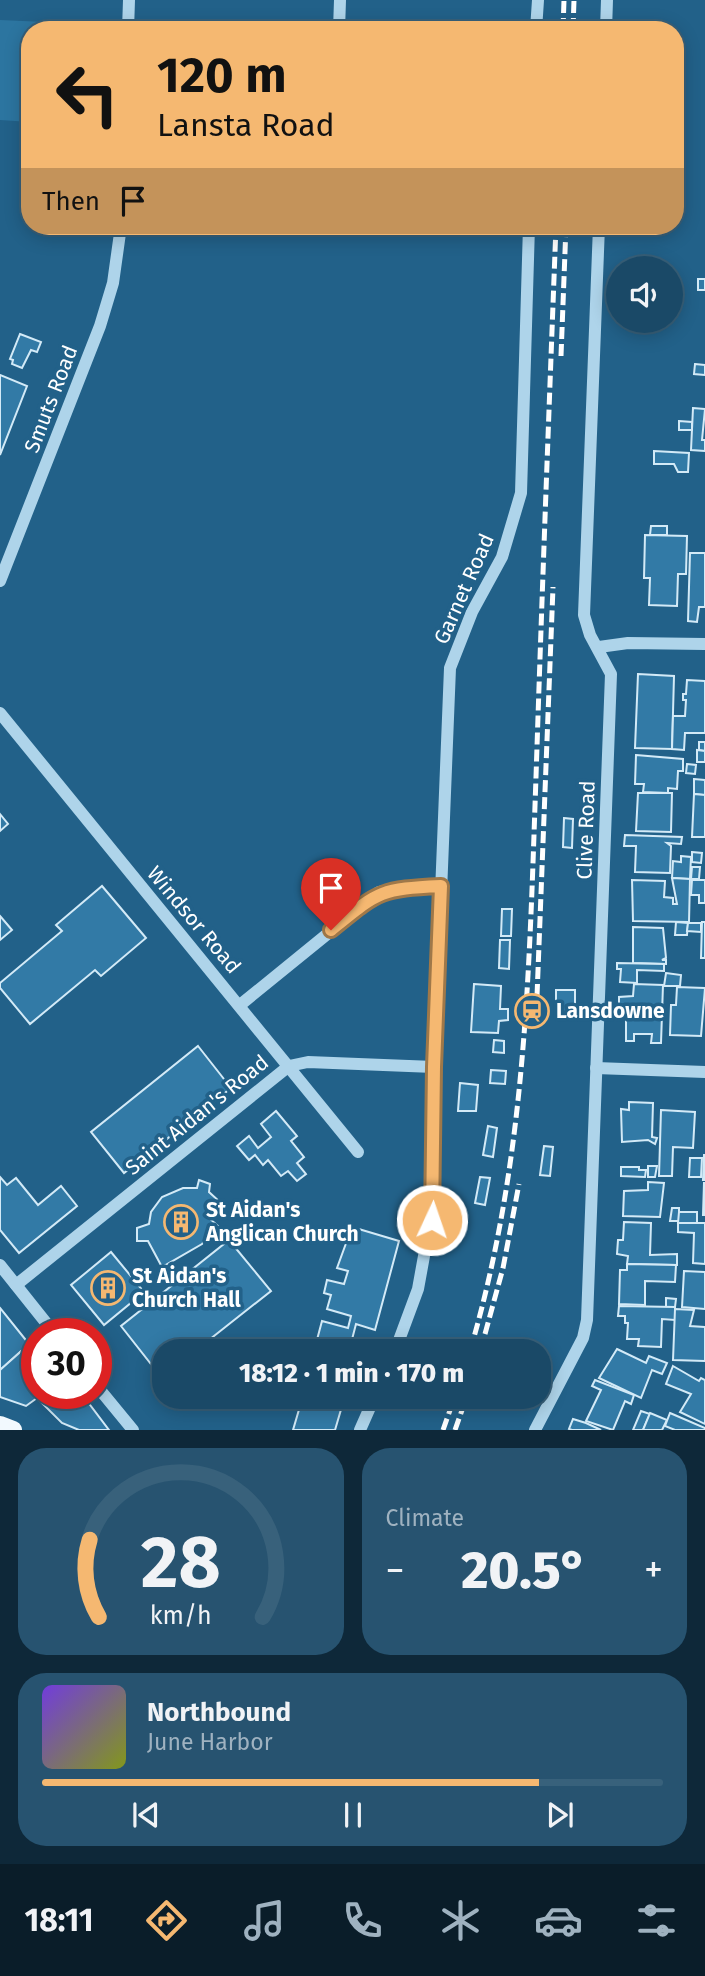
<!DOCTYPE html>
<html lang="en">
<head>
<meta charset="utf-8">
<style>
  :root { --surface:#1a4967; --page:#275370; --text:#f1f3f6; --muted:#9fb2c0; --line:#38617b; --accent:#f5b871 }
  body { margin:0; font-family:"Fira Sans",sans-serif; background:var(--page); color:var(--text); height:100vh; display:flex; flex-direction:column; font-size:26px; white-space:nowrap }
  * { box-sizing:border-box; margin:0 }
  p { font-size:23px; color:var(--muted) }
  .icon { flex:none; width:38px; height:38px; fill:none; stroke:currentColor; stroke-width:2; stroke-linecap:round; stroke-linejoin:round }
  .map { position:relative; height:1430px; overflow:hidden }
  .panel { display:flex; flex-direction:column; gap:18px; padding:18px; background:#0e2839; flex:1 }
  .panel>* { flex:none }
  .hud { position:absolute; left:21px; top:21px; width:663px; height:214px; border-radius:28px; box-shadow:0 4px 18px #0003,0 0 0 2px var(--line); background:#f5b871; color:#111; overflow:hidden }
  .controls { position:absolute; left:606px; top:256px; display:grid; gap:14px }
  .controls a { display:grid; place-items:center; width:77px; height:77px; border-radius:50%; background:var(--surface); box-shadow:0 4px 18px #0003,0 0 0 2px var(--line); font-size:35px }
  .speed { position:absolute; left:21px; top:1318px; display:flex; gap:14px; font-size:35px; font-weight:700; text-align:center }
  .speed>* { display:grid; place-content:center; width:91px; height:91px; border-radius:50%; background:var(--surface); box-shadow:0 4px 18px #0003,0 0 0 2px var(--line); line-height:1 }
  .speed .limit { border:10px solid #d22; background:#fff; color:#111 }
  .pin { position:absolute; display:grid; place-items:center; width:60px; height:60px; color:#fff; margin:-72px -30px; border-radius:50% 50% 50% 0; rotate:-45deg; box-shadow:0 0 7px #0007 }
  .pin .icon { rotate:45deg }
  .me { position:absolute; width:77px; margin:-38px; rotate:3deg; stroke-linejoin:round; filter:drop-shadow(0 0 5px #0008) }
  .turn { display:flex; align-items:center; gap:24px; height:147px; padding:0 21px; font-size:32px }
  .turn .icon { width:91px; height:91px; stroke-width:2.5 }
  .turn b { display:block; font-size:49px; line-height:60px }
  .then { display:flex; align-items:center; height:66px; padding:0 21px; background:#0003; gap:14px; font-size:26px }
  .big { font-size:52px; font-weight:800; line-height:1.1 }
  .panel .card { flex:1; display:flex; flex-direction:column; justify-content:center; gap:10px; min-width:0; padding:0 24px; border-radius:28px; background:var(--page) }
  .panel .dial { align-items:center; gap:0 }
  .dial svg { height:182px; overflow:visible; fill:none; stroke:var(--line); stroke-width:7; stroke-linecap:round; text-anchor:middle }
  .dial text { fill:var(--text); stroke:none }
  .song { display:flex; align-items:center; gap:21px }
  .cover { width:84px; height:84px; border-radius:10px; background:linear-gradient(135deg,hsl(260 70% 55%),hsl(70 70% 35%)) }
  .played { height:7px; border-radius:4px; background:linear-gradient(90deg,var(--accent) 80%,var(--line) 80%) }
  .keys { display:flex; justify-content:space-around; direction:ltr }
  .heat { display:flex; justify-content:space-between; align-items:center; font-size:38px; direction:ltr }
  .panel .tiles { flex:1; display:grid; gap:18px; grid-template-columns:1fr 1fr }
  .card:last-child { grid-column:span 2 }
  .trip { position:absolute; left:152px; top:1339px; width:399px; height:70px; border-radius:28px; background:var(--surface); box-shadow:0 4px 18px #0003,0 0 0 2px var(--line); font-weight:800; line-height:70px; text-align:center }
  .tab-bar { display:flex; height:112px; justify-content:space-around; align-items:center; background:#0a1d29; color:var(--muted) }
  .tab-bar .icon { width:49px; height:49px }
  .tab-bar .selected { color:var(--accent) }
  .tab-bar b { font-size:32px; color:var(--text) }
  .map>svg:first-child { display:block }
  .green { fill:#2c75a0 }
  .building { fill:#327aa6; stroke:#d3eaf7; stroke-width:2 }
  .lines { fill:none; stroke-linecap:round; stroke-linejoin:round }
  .minor { stroke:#aed4ea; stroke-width:12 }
  .major { stroke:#f2f9fe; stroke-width:18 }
  .rail { stroke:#fff; stroke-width:5; stroke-dasharray:12 5; stroke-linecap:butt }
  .route-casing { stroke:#9f7849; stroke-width:18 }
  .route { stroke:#f5b871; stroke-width:12 }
  .labels { text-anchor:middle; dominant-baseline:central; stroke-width:7; stroke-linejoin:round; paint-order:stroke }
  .street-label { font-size:21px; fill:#fff; stroke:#226189 }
  .poi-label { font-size:21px; font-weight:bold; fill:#fff; stroke:#226189; text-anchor:start }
</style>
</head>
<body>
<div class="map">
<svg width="705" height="1430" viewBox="0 0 705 1430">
  <rect width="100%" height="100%" fill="#226189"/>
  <!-- green -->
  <polygon class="green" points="0,20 90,24 90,30 30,30 30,122 0,120"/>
  <!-- building -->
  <g class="building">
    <rect x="698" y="279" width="7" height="11"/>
    <polygon points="20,334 41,342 37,352 31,350 22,368 12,364 13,360 10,359"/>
    <polygon points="695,364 705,365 705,375 694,374"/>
    <polygon points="0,375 27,386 0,455"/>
    <polygon points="693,408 705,409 702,440 705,440 705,451 691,450"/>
    <polygon points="679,421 692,422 692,430 679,430"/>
    <polygon points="654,451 689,453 688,472 678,472 674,464 654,464"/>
    <polygon points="651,526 667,526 667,535 650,535"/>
    <polygon points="645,535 687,536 686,574 678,574 677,606 649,605 650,578 644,578"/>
    <polygon points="690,553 705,553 705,607 699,607 697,622 688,621"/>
    <polygon points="638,674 674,676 672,749 635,748"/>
    <polygon points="687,680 705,681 705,733 685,733 684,750 672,749 673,716 685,716 686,700 683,700 683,694 686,694"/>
    <polygon points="699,742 705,742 705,751 699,750"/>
    <polygon points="697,750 705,751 705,762 697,762"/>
    <polygon points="636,755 683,759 683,771 678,771 677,789 668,788 668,793 643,792 644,784 635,784"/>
    <polygon points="687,764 696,765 695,774 686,773"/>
    <polygon points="694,779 705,780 705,795 694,794"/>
    <polygon points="638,793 672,793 671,832 636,831"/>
    <polygon points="694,794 705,795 705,837 692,837"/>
    <polygon points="0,814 8,824 0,831"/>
    <polygon points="564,818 573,819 572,848 563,847"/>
    <polygon points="625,835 682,837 681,844 667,843 671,846 670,873 635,872 636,846 624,846"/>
    <polygon points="692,852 702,853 701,863 692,862"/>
    <polygon points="681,856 691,857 690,879 672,878 673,861 681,862"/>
    <polygon points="692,867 700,867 699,879 691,879"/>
    <polygon points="672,878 690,879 689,922 633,921 632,880 665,881 664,897 673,898 673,904 677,904"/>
    <polygon points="692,880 705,880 705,903 699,903 699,895 691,895"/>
    <polygon points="102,886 146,938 101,976 95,970 30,1024 0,988 0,983 62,931 56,925"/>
    <polygon points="502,909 512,909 511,936 501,936"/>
    <polygon points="0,916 12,930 0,940"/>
    <polygon points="676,922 688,923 687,935 675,935"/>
    <polygon points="702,922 705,922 705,958 701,958"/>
    <polygon points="688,923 701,923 701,932 687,931"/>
    <polygon points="633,927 663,928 666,958 662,960 666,960 666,964 633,963"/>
    <polygon points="500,940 510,940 509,969 499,968"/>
    <polygon points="617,963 664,964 664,971 637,970 637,983 620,982 621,969 617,969"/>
    <polygon points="666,973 681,975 680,986 664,986"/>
    <polygon points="474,984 501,986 500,1009 508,1009 508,1020 499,1021 498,1033 471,1032"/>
    <polygon points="634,984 663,985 661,1043 651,1043 652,1034 634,1034 634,1041 626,1041 626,1005 619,1005 619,997 633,996"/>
    <polygon points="677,987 705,988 701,1036 670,1035 671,1005 676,1005"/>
    <polygon points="556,990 575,990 575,1017 556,1016"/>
    <polygon points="494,1040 504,1041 504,1053 493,1052"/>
    <polygon points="198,1046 231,1088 124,1173 91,1132"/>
    <polygon points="491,1070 506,1071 505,1084 490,1083"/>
    <polygon points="460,1083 478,1085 476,1111 458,1111"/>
    <polygon points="629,1102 653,1103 652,1137 657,1138 655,1144 648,1140 622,1142 621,1109 629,1110"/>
    <polygon points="661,1110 695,1112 693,1148 673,1147 672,1176 659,1176"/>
    <polygon points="276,1111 297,1136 291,1141 304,1157 297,1163 306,1174 297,1181 288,1171 281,1176 268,1160 263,1165 255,1155 249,1160 237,1146 249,1136 258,1148 271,1137 261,1124"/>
    <polygon points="488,1126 497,1128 493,1157 483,1155"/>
    <polygon points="544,1146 553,1147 550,1176 540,1175"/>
    <polygon points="704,1155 705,1155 705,1180 703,1180"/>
    <polygon points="690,1158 702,1158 701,1177 689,1177"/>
    <polygon points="648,1166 657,1166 655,1177 648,1177"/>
    <polygon points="621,1167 639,1167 639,1170 646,1170 645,1177 621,1176"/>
    <polygon points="0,1177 7,1185 16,1178 38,1205 61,1186 77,1206 19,1253 0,1230"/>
    <polygon points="480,1177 490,1178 485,1205 475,1203"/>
    <polygon points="199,1180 210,1184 209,1192 220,1202 208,1217 218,1226 202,1244 162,1267 148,1241 137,1241 137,1228 149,1224 151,1212 162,1197 183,1188 197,1188"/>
    <polygon points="648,1182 664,1183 660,1217 623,1216 624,1191 648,1190"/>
    <polygon points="704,1183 705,1183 705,1215 703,1215"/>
    <polygon points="672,1208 679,1208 679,1221 670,1221"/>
    <polygon points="679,1212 697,1212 697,1223 678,1223"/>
    <polygon points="624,1222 651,1223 650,1255 677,1254 677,1265 627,1264 628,1256 617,1254 618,1240 623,1240"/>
    <polygon points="678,1223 705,1223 705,1264 693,1263 694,1233 678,1232"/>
    <polygon points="352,1227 399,1241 375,1330 356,1324 349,1351 314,1351 322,1321 348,1328 351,1316 327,1309 331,1295 324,1293 327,1280 344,1284 348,1271 337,1268"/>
    <polygon points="229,1240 271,1291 195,1351 164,1351 162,1378 121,1326"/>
    <polygon points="111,1252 144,1292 104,1325 71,1285"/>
    <polygon points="627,1264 676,1265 675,1282 645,1281 645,1305 619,1304 620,1270 627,1270"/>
    <polygon points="684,1271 705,1272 705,1309 682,1307"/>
    <polygon points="666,1298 676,1299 675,1307 666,1307"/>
    <polygon points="619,1306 675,1307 675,1320 662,1319 661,1347 638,1346 639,1339 627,1339 628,1323 625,1323 625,1316 618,1316"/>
    <polygon points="0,1308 29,1344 0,1370"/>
    <polygon points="675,1309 694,1310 690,1326 705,1327 705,1361 673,1360"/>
    <polygon points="36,1338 37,1393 81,1393 109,1430 79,1430 62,1423 37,1398 26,1406 0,1397 0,1370"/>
    <polygon points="617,1349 646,1363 649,1356 667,1363 662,1374 652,1370 641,1398 599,1378"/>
    <polygon points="673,1366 699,1381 701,1378 705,1380 705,1424 680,1412 691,1394 666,1384"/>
    <polygon points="595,1380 634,1395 631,1404 625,1401 613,1430 586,1421 601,1390 592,1386"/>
    <polygon points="303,1396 345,1396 335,1430 293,1430"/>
    <polygon points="641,1411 650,1414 643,1430 633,1430"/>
    <polygon points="650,1413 667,1420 662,1430 643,1430"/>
    <polygon points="670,1413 705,1428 705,1430 675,1430 665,1426"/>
    <polygon points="573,1419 586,1423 601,1430 572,1430 569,1429"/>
  </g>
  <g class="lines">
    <!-- minor -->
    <g class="minor">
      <polyline points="128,30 129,0"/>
      <polyline points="339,30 340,0"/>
      <polyline points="536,30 538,0"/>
      <polyline points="606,30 607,0"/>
      <polyline points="0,581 100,326 113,283 121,226"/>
      <polyline points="599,647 628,643 705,644"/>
      <polyline points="0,713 358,1152"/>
      <polyline points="240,1005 379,892 396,888 441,885"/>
      <polyline points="596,1068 705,1072"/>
      <polyline points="0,1265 55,1334"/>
      <polyline points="16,1285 289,1066 308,1062 434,1067"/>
      <polyline points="395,1351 418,1289 434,1201 434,1067 450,668 472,612 502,557 521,493 529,226"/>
      <polyline points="96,1385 133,1430"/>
      <polyline points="360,1430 375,1396"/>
      <polyline points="535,1430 583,1338 587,1320 611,674 590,635 584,615 599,226"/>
    </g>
    <!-- major -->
    <polyline class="major" points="0,1425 13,1430"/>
    <!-- rail -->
    <g class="rail">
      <polyline points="563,30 564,0"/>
      <polyline points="573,30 574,0"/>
      <polyline points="561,356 566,226"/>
      <polyline points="537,996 553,587"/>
      <polyline points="485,1334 503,1268 519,1184"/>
      <path d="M470 1351C526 1160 529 974 536 777 542 593 549 409 556 226"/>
      <polyline points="443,1430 455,1396"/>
      <polyline points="455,1430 467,1396"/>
    </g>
  </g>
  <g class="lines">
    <!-- route casing -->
    <g class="route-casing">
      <path id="route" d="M331 930C379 891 379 889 441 886L434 1067 432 1220"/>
    </g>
    <!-- route -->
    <use href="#route" class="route"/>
  </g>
  <!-- icons -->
  <defs>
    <g id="station-ring" transform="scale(1.75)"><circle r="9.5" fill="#226189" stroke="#f5b871" stroke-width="1.5"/><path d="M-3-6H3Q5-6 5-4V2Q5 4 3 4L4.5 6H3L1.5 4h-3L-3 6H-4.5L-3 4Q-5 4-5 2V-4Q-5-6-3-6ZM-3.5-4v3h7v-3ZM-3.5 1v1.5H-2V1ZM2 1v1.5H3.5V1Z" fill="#f5b871"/></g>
    <g id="building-ring" transform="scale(1.75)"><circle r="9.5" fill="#226189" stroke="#f5b871" stroke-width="1.5"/><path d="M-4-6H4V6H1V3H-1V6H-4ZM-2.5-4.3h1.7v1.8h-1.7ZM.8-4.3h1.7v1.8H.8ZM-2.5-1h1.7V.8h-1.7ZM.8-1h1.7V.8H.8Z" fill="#f5b871"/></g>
  </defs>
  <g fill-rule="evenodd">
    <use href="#station-ring" x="532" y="1011"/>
    <use href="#building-ring" x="181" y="1222"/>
    <use href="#building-ring" x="108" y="1288"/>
  </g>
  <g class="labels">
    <!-- street labels -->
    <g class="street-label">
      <text transform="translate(51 399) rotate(-69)">Smuts Road</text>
      <text transform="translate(464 589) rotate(-66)">Garnet Road</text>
      <text transform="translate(586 830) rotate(-88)">Clive Road</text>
      <text transform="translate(194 920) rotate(50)">Windsor Road</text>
      <text transform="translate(197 1115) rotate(-39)">Saint Aidan's Road</text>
    </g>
    <!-- poi labels -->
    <g class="poi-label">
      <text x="556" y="1011">Lansdowne</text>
      <text x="206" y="1210">St Aidan's<tspan x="206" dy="24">Anglican Church</tspan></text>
      <text x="132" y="1276">St Aidan's<tspan x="132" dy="24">Church Hall</tspan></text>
    </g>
  </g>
</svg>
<div class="controls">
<a><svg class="icon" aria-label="sound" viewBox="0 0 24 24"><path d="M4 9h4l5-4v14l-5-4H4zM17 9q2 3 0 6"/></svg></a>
</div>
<div class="speed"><div class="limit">30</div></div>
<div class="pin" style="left:331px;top:930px;background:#d93025"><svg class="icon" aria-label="arrive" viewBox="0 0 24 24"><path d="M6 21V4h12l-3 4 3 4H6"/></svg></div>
<svg class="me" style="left:432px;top:1220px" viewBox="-20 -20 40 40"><circle r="17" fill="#f5b871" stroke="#fff" stroke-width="3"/><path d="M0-11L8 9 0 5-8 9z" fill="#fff"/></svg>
<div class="trip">18:12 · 1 min · 170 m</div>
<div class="hud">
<div class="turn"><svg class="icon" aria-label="left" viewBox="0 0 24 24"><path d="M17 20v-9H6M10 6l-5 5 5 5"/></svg><div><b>120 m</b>Lansta Road</div></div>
<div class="then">Then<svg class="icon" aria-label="arrive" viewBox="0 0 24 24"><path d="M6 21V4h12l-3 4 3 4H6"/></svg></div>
</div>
</div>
<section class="panel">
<div class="tiles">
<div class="card dial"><svg viewBox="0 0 100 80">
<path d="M14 69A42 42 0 1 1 86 69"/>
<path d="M14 69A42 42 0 0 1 10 35" stroke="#f5b871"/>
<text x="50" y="56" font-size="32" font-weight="700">28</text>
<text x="50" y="72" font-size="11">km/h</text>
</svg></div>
<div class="card"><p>Climate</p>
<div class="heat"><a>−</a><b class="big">20.5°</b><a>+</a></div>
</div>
<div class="card">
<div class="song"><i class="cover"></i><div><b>Northbound</b><p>June Harbor</p></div></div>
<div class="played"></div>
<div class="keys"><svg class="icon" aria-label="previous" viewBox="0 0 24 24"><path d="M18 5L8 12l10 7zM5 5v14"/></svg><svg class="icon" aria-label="pause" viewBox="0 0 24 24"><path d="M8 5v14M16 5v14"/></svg><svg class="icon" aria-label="next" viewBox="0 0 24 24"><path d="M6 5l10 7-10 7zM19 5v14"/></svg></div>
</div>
</div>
</section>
<nav class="tab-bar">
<b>18:11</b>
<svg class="icon selected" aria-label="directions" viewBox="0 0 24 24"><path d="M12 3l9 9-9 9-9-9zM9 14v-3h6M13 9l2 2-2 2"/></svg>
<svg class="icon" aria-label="music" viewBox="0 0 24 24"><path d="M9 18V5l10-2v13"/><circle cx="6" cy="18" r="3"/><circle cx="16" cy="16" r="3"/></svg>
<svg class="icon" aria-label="phone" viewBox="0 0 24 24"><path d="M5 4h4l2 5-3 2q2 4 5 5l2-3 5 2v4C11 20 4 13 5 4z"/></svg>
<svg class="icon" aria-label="climate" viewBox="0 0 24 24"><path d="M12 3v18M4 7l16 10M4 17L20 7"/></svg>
<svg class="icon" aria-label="car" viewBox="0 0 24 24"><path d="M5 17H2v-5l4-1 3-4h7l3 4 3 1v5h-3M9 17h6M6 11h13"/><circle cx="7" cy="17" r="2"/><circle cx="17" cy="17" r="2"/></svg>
<svg class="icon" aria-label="filters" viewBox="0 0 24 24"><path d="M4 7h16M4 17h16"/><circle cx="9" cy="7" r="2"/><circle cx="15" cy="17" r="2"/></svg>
</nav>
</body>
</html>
